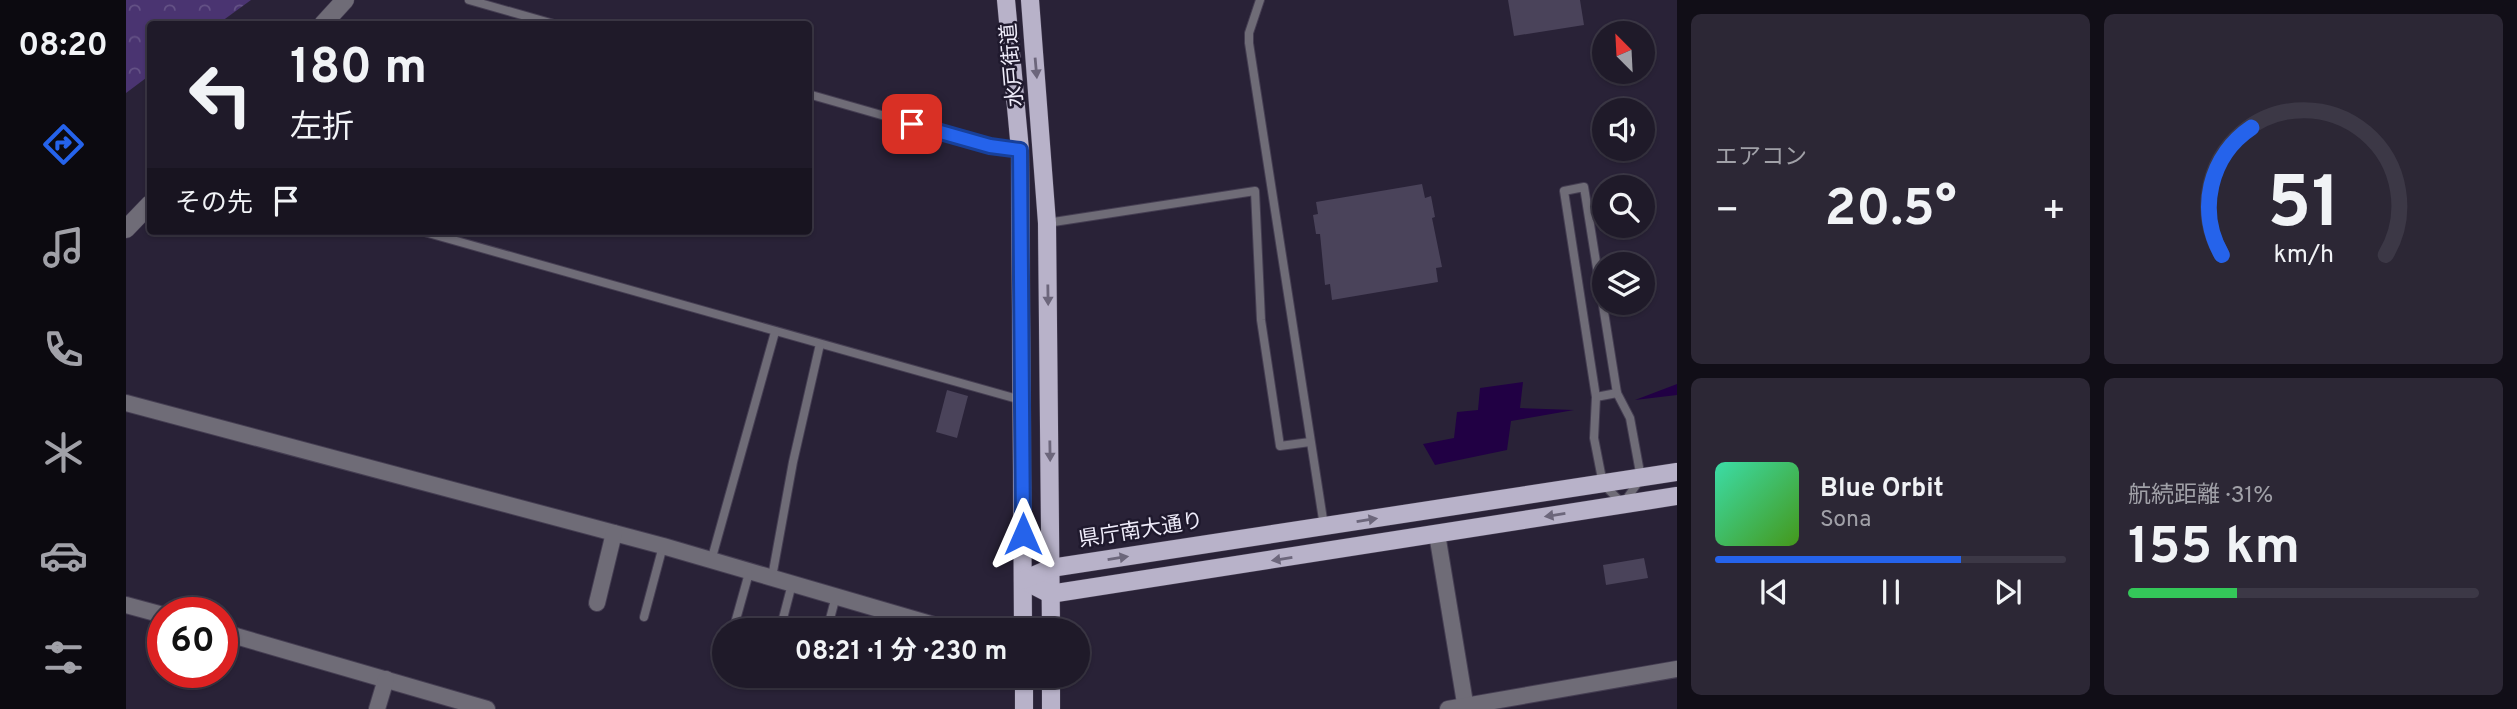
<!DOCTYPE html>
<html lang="ja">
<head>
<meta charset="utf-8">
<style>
  :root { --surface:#1f1a29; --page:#2c2735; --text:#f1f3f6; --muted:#a1a1a8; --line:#3c3846; --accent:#2563eb }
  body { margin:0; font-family:Overpass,"Noto Sans JP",sans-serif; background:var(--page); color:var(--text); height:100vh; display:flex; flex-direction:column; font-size:26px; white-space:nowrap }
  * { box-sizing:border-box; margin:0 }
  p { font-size:23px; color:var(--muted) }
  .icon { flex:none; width:38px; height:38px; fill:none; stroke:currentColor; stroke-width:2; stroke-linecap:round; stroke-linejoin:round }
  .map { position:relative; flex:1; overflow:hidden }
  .sheet { display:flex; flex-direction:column; gap:14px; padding:14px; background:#110e17; width:840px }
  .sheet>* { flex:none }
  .top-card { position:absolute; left:21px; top:21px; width:665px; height:214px; border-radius:7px; box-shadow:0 2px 5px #0004,0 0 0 2px var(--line); background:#1f1a29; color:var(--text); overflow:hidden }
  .needle { width:46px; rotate:336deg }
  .controls { position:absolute; left:1466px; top:21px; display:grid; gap:14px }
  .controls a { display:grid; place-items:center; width:63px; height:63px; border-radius:50%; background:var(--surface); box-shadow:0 2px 5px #0004,0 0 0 2px var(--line); font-size:35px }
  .speed { position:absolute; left:21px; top:597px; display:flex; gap:14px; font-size:35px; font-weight:700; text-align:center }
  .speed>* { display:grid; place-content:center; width:91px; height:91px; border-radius:50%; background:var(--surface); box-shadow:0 2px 5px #0004,0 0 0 2px var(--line); line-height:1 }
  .speed .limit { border:10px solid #d22; background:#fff; color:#111 }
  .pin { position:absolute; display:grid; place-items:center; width:60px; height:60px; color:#fff; margin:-30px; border-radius:14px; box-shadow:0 4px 10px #0006 }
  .me { position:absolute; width:77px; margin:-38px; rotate:0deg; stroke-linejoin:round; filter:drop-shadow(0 0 5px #0008) }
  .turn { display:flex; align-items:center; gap:24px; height:147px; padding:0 28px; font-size:32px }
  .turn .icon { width:91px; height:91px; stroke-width:2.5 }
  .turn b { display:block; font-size:49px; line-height:60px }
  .then { display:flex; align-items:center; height:66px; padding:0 28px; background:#0003; gap:14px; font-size:26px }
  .big { font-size:52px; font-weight:700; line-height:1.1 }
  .sheet .widget { flex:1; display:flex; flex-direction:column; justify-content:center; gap:10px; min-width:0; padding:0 24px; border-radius:10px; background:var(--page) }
  .sheet .dial { align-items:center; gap:0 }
  .dial svg { height:182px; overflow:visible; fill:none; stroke:var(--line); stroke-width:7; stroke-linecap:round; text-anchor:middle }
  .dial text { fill:var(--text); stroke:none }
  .song { display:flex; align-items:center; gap:21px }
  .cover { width:84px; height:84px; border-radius:10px; background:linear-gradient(135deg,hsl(160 70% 55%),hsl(100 70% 35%)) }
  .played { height:7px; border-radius:4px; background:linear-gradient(90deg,var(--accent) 70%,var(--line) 70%) }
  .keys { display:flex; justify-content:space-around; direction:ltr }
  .heat { display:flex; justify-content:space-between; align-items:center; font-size:38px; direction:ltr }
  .charge { height:10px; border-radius:5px; background:linear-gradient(90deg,#34c759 31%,var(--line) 0) }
  .sheet .tiles { flex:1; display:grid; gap:14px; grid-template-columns:repeat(2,1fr) }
  .trip { position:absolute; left:586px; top:618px; width:378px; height:70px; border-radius:35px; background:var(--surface); box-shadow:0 2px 5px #0004,0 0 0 2px var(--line); font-weight:700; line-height:70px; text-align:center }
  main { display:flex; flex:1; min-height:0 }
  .tab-bar { display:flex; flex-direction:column; width:126px; justify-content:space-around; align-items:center; background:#0c0a10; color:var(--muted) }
  .tab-bar .icon { width:49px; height:49px }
  .tab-bar .current { color:var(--accent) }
  .tab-bar b { font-size:32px; color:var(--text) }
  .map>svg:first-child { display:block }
  .forest { fill:url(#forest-crowns) }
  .water { fill:#210044 }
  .building { fill:#4a435a }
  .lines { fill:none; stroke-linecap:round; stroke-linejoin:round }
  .service-casing { stroke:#453e52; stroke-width:10 }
  .minor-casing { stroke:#453e52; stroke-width:18 }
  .tertiary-casing { stroke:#453e52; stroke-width:19 }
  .primary-casing { stroke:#453e52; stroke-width:19 }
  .service { stroke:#6f6c77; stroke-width:8 }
  .minor { stroke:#6f6c77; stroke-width:16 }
  .tertiary { stroke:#6f6c77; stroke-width:18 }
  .primary { stroke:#b8b2c9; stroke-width:18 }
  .oneway { fill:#6c667b }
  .route-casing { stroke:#184099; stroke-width:18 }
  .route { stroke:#2563eb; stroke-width:12 }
  .labels { text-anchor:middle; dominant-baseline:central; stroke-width:5; stroke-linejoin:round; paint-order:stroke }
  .street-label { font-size:21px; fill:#efecfa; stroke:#1f192d }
</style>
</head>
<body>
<main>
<nav class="tab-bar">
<b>08:20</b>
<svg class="icon current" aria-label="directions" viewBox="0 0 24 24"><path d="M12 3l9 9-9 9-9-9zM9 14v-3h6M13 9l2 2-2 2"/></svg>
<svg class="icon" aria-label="music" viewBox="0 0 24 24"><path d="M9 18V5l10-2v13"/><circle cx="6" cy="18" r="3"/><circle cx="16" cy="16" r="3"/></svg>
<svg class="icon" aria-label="phone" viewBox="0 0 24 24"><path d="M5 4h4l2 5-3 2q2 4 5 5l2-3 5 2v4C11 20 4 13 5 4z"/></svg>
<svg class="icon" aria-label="climate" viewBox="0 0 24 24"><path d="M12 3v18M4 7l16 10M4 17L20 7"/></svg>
<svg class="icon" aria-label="car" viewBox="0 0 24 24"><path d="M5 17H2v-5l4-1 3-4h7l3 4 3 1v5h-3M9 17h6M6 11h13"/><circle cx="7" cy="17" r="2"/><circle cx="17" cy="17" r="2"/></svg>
<svg class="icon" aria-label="filters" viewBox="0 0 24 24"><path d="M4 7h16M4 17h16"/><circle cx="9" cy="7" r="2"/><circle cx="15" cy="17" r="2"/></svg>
</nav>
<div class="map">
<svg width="1551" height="709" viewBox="0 0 1551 709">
  <defs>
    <pattern id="forest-crowns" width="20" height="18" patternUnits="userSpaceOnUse" patternTransform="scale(1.75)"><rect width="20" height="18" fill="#4a3471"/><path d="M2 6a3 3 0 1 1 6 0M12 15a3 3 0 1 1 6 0" fill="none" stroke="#645286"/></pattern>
  </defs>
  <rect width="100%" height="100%" fill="#292237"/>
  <!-- forest -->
  <polygon class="forest" points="0,0 125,0 92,24 24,24 24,75 0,93"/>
  <!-- water -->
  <g class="water">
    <polygon points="1397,382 1394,408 1448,410 1385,421 1381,450 1309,465 1297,444 1328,438 1331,412 1352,410 1354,388"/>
    <polygon points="1551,384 1551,395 1509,400"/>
  </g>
  <!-- building -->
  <g class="building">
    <polygon points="1382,0 1454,0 1458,25 1388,36"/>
    <polygon points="1296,184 1299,198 1305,196 1309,217 1306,218 1316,267 1310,268 1312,282 1206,300 1204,284 1199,285 1194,234 1190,234 1187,215 1192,214 1190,202"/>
    <polygon points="821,390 842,396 831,438 810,432"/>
    <polygon points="1518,558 1522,578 1480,585 1477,565"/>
  </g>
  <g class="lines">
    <!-- service casing -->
    <g class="service-casing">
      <g id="service">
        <polyline points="343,0 428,24"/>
        <polyline points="1134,0 1123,33 1123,43 1198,526"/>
        <polyline points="682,94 864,146 893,149"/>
        <polygon points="1458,187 1491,393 1504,418 1515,478 1497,504 1477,484 1468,438 1470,397 1438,191"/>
        <polyline points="921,223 1129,191 1135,320 1154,446 1184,442"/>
        <polyline points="295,231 895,400"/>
        <polyline points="1470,397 1491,393"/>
        <polyline points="585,561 649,332"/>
        <polyline points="646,577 667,462 694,344"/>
        <polyline points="518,617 537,546"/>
        <polyline points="609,623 623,573"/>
        <polyline points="654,630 666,584"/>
        <polyline points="701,630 710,596"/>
      </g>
    </g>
    <!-- minor casing -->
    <g class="minor-casing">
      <g id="minor">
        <polyline points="0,403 537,546 825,630"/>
        <polyline points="1311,534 1340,709"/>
        <polyline points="471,603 488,533"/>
        <polyline points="0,605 37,615"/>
        <polyline points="96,632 361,709"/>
        <polyline points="251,709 260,679"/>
        <polyline points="1322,709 1551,669"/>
      </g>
    </g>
    <!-- tertiary casing -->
    <g class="tertiary-casing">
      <g id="tertiary">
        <polyline points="197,24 219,0"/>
        <polyline points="0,229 24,204"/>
      </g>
    </g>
    <!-- primary casing -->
    <g class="primary-casing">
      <g id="primary">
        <polyline points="880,0 894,150 897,630"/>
        <polyline points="904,0 921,223 925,630"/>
        <polyline points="897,580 924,594 1551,496"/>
        <polyline points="897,580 925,568 1551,472"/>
        <polyline points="925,676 925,709"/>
        <polyline points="898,709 898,676"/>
      </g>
    </g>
    <!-- service -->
    <use href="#service" class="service"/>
    <!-- minor -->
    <use href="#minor" class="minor"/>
    <!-- tertiary -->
    <use href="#tertiary" class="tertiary"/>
    <!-- primary -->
    <use href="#primary" class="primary"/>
  </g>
  <!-- one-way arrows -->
  <defs><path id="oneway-solid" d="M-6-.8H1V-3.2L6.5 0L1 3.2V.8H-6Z" transform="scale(1.75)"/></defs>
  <g class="oneway">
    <use href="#oneway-solid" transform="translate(910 68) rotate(85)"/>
    <use href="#oneway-solid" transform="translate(922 295) rotate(89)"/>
    <use href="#oneway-solid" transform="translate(924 451) rotate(89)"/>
    <use href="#oneway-solid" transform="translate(1429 515) rotate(171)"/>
    <use href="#oneway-solid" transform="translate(1241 520) rotate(-9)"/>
    <use href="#oneway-solid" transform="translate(992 558) rotate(-9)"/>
    <use href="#oneway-solid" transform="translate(1156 559) rotate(171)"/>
  </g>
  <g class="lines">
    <!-- route casing -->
    <g class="route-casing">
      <polyline id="route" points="786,124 864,146 894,150 897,534"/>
    </g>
    <!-- route -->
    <use href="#route" class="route"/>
  </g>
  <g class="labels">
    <!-- street labels -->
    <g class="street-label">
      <text transform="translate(887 65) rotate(-95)">水戸街道</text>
      <text transform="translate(1015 531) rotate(-9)">県庁南大通り</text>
    </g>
  </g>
</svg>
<div class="controls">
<a><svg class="needle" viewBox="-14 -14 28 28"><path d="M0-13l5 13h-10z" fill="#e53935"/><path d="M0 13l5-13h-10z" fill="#a1a1a8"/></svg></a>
<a><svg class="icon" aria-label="sound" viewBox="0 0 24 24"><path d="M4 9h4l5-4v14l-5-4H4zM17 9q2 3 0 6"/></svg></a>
<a><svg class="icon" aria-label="search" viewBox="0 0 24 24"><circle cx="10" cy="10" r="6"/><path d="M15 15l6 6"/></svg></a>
<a><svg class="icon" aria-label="layers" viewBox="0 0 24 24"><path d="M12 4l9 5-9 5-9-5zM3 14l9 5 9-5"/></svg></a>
</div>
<div class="speed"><div class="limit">60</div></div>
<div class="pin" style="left:786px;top:124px;background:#d93025"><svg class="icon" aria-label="arrive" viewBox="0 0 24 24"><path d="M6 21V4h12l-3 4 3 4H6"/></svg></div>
<svg class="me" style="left:897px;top:534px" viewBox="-20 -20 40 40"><path d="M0-17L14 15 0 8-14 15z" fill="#2563eb" stroke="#fff" stroke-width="4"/></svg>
<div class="trip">08:21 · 1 分 · 230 m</div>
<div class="top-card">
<div class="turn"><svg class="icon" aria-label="left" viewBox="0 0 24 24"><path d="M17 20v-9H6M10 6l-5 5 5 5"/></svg><div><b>180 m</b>左折</div></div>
<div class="then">その先<svg class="icon" aria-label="arrive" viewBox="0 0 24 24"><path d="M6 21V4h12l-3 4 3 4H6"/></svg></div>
</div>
</div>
<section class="sheet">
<div class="tiles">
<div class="widget"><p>エアコン</p>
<div class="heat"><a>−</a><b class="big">20.5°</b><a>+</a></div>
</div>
<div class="widget dial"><svg viewBox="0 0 100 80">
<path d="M14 69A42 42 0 1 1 86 69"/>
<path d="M14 69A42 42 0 0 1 27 13" stroke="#2563eb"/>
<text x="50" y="56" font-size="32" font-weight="700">51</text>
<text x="50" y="72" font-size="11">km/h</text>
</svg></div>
<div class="widget">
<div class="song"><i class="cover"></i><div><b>Blue Orbit</b><p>Sona</p></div></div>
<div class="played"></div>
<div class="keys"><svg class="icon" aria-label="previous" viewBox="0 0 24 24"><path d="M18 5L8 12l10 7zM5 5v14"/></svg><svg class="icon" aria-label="pause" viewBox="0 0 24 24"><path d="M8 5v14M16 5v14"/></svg><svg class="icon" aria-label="next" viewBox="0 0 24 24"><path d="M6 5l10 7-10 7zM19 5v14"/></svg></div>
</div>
<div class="widget"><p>航続距離 · 31%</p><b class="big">155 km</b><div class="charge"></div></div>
</div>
</section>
</main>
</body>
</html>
